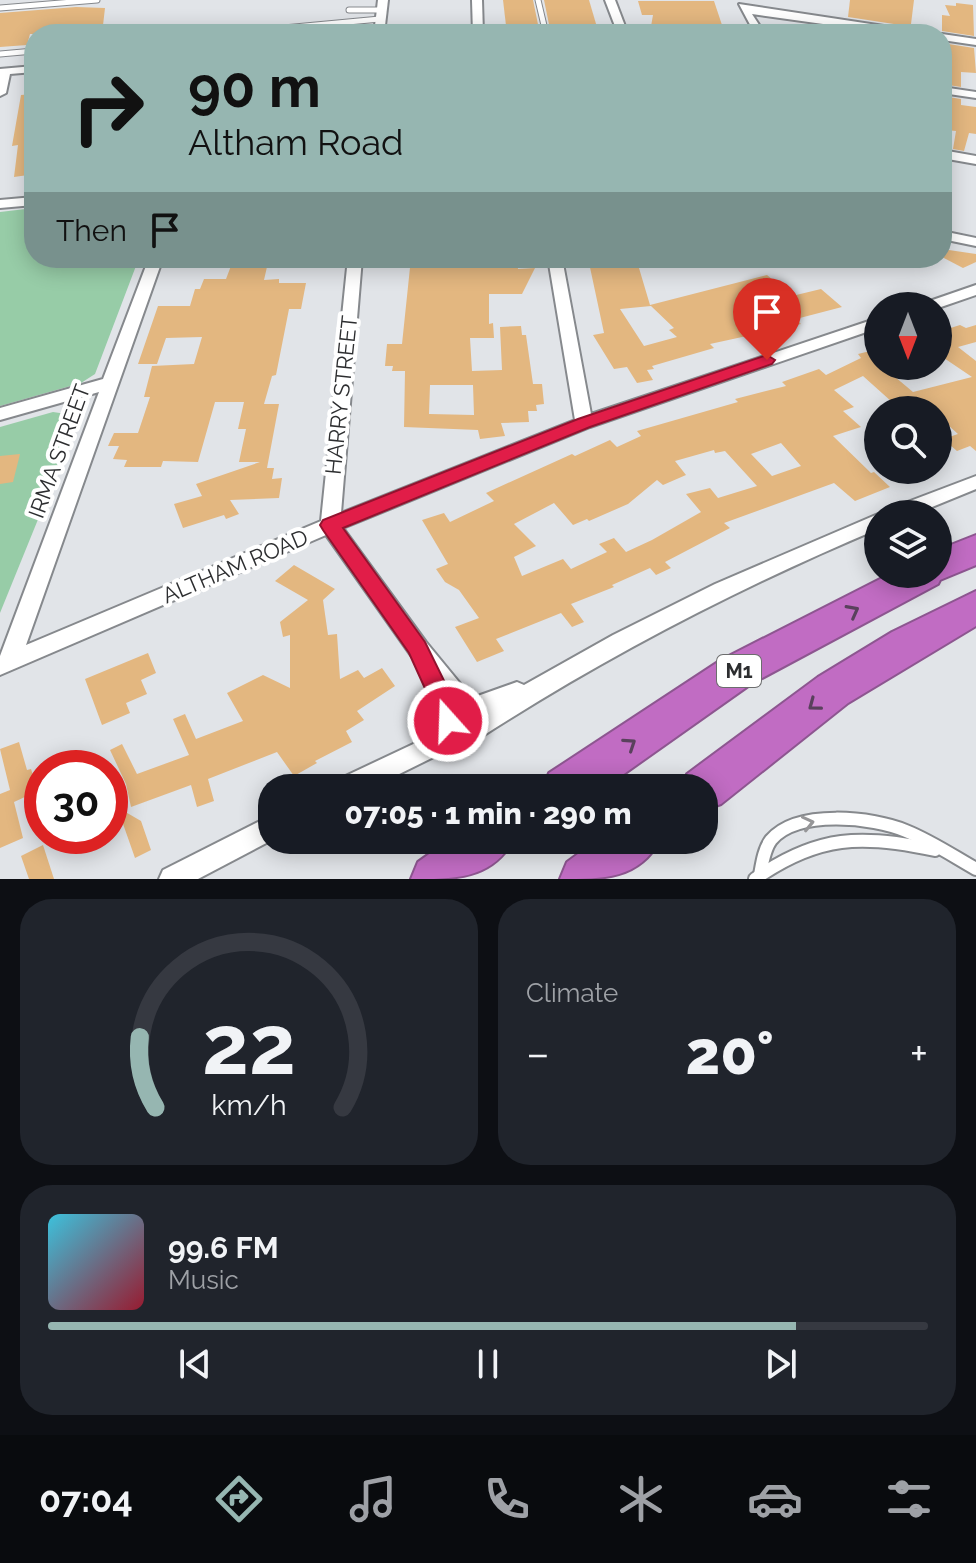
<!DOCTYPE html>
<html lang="en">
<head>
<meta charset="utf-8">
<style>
  :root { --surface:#171b24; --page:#20242c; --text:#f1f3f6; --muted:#9ea1a6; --line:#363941; --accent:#96b6b1 }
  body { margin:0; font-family:Raleway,sans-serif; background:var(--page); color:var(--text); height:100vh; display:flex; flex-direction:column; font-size:30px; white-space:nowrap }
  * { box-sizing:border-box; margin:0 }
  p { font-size:26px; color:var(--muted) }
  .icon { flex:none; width:44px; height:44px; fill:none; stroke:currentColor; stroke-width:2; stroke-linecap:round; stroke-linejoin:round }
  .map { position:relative; height:879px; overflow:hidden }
  .panel { display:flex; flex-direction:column; gap:20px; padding:20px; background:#0d0f14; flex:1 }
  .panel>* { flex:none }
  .banner { position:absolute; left:24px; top:24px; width:928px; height:244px; border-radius:32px; box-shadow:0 4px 20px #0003; background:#96b6b1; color:#111; overflow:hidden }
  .needle { width:52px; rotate:180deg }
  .controls { position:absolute; left:864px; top:292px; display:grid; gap:16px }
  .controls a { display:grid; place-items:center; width:88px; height:88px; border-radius:50%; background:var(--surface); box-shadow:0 4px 20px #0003; font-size:40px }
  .speed { position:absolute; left:24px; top:750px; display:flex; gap:16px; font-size:40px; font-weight:700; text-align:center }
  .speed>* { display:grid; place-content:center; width:104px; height:104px; border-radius:50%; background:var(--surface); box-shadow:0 4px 20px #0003; line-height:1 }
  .speed .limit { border:12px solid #d22; background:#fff; color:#111 }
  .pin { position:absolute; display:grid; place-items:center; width:68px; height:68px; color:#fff; margin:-82px -34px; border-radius:50% 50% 50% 0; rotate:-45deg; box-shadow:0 0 8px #0007 }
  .pin .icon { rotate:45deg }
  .me { position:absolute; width:88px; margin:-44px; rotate:340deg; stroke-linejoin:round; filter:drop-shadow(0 0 6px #0008) }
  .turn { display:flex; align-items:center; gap:28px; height:168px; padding:0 32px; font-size:36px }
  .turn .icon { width:104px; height:104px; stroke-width:2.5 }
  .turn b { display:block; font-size:56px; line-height:68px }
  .then { display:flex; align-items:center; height:76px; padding:0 32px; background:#0003; gap:16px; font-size:30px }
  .big { font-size:60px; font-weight:800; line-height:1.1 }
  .panel .widget { flex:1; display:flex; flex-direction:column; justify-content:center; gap:12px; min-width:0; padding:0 28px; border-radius:32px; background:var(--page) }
  .panel .dial { align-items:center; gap:0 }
  .dial svg { height:208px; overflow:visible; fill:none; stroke:var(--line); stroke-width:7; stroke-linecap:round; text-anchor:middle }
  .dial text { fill:var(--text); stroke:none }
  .song { display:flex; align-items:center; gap:24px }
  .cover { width:96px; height:96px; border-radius:12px; background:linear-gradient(135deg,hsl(190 70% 55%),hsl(350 70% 35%)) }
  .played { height:8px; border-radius:4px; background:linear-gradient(90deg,var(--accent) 85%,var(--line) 85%) }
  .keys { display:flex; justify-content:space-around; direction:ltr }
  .heat { display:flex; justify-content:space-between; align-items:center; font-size:44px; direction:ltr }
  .panel .tiles { flex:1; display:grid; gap:20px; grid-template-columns:1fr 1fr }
  .widget:last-child { grid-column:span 2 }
  .trip { position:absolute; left:258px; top:774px; width:460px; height:80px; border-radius:32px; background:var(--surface); box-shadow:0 4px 20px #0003; font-weight:800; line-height:80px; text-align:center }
  .dock { display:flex; height:128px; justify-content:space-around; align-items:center; background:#090b0e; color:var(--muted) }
  .dock .icon { width:56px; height:56px }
  .dock .selected { color:var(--accent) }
  .dock b { font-size:36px; color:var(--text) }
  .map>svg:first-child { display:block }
  .green { fill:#97cca7 }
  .building { fill:#e3b780; fill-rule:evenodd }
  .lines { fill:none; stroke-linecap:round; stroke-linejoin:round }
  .lane-far1-casing { stroke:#86898d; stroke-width:7 }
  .lane-casing { stroke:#86898d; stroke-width:16 }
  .street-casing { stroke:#86898d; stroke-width:4 }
  .highway-casing { stroke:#8d5690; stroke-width:4 }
  .lane-far1 { stroke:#fff; stroke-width:5 }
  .lane { stroke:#fff; stroke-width:12 }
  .street { fill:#fff; fill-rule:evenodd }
  .highway { fill:#c16cc3; fill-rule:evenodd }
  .oneway { stroke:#59415c }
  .oneway2 { stroke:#969698 }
  .route { fill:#e11d48; stroke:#92132f; stroke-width:2 }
  .labels { text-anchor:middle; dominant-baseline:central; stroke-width:8; stroke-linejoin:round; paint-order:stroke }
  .shield { fill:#fff; stroke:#6c6d6e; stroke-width:2 }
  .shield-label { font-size:20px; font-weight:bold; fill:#2d2e30 }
  .street-label { font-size:22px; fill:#2d2e30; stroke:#fff }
</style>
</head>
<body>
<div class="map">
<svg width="976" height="879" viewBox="0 0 976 879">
  <rect width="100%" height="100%" fill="#e1e4e8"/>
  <!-- green -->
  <g class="green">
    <polygon points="362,24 361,34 254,34"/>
    <polygon points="34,208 34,258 139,258 95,374 81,383 0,406 0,212"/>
    <polygon points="53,412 80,416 0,613 0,427"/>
  </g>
  <!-- building -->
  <g class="building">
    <polygon points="503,0 533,0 540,34 507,34"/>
    <polygon points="544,0 589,0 599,34 551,34"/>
    <polygon points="850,0 914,0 911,24 907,26 848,17"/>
    <polygon points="638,1 714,1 725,34 650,32 653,15 642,15"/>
    <polygon points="956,3 973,5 974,36 942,31 942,15 950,16 945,5 956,6"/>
    <polygon points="76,7 105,8 102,34 30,34 27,45 0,47 0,13"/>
    <polygon points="942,43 974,48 976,73 961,72 961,87 942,84"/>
    <polygon points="34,94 34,161 31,161 28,175 14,177 18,145 12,146 21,95"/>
    <polygon points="942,96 961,99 961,105 976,107 976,134 969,133 964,151 953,149 956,131 945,130"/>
    <polygon points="942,249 976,254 976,262 963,268 942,257"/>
    <polygon points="234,258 269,258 264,280 279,279 279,283 306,283 301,309 289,309 276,375 272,376 264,404 279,404 267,468 274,468 272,479 282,478 279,498 230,500 239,514 226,519 224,515 183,528 174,504 202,496 196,484 260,462 239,462 246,429 238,429 244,402 215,402 198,462 163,461 161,467 124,467 127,460 113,459 119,446 108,446 114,433 138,433 150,397 144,397 152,366 194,364 202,337 166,338 157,364 138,364 158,306 190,306 195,289 200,289 204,279 226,279"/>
    <path d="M411 258H433L434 267 461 266 462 258H517L518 269 535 268 522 294H489V324L493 323 494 338H470L472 371 502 370 500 327 521 326 522 335H526L533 384H542L544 404 536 405 537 411H528L529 422 501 423 505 436 480 439 478 430 404 427 405 371H392L393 366H385L387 344H402ZM430 385H473L474 415 429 414Z"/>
    <path d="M588 258H636L650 305 767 275 792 296 821 289 842 307 796 319 801 324 710 344 714 348 652 366 654 369 647 370 653 380 637 383 627 367 614 369 593 335 604 333ZM651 306 674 328 669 330 677 337 644 346 620 309Z"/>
    <path d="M960 325 966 328 976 325V342L958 347 976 361V451L970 446 957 451 943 439 958 434 938 416V410L926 406 907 410 896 401 892 402 863 376 834 390 854 407 843 411 861 427 833 436 871 473 874 472 890 487 855 501 834 483 724 523 730 528 665 562 671 568 656 575 650 568 612 585 614 587 571 604 584 622 572 627 561 613 496 639 504 651 477 662 455 627 479 618 459 590 445 582 436 569 448 564 422 520 444 513 450 522 494 501 486 493 572 454 575 456 610 440 617 447 641 436 637 431 738 402 735 399 786 386 782 382 819 369 826 375 861 358 858 354 878 349V366H882L913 392 972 377 938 354V332ZM781 443 801 466 772 476 751 454ZM714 450 715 453 725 451 757 486 718 498 710 488 686 494 701 512 652 540 626 552 614 538 599 544 607 552 571 569 563 559 522 576 514 557 536 546 514 524 554 503 573 525 587 519 589 521 628 504 657 480 663 485 686 475 675 461Z"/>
    <polygon points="20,454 13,482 0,484 0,456"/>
    <polygon points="294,565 335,589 323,600 328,635 337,634 340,679 358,670 364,678 382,668 395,686 357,711 364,720 346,731 352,742 315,761 317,763 294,776 277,752 208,779 214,801 197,807 191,785 131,807 126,784 110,750 122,744 137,774 189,755 173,719 185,714 196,739 243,721 227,693 263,675 290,688 290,635 283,637 280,622 308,600 275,581"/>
    <polygon points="148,653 156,673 141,680 147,694 126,703 130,713 102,725 85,679"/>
    <polygon points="19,742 27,770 31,769 38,791 14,802 23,838 0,848 0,794 10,790 0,749"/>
    <polygon points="110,803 141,821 151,850 135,858 122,821 110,836"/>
    <polygon points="43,845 54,879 29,879 21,856"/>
  </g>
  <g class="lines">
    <!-- lane-far1 casing -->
    <g class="lane-far1-casing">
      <g id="lane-far1">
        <polyline points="538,0 546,34"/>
        <polyline points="0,8 97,0"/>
        <polyline points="349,10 381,10"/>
        <polyline points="220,34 380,19"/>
        <polyline points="0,54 34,51"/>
      </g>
    </g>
    <!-- lane casing -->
    <g class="lane-casing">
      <g id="lane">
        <path d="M760 875C762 864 764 849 771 840 797 809 873 817 906 831 931 841 953 856 976 869"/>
        <path d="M755 879C817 835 863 834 935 850"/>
      </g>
    </g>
    <!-- street casing -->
    <g class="street-casing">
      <g id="street">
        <polygon points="378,0 388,0 384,34 374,34"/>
        <polygon points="472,0 482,0 483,34 473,34"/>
        <polygon points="605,0 615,0 628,34 618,34"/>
        <polygon points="739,4 917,31 922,34 895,34 752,14 765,34 755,34"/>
        <polygon points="942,34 976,39 976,45 942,40"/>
        <polygon points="34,66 34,72 10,74 6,93 0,96 0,69"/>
        <polygon points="942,87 976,92 976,98 942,93"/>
        <polygon points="942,150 976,156 976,164 942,158"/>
        <polygon points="34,197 34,205 0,208 0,200"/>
        <polygon points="942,231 976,238 976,246 942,239"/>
        <path d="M149 258H163L26 645 321 521 348 258H362L341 513 575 420 548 258H562L591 414 878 318V328L590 427 343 528 426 642 472 698 517 682 524 685 613 635 715 584 878 514V529C738 588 605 657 478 739L462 743 371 788H334L337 780 441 731 438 716 447 701 410 654 326 535 0 675V656L99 392 0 420V408L103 379ZM463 715 465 716 464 722 461 720Z"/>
        <polygon points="976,285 976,295 938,308 921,306 924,303"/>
        <polygon points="976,476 976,489 915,514 886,514 889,509"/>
        <polygon points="272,815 272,840 198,879 159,879 163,870"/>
      </g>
    </g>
    <!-- highway casing -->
    <g class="highway-casing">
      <g id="highway">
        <polygon points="976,535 976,565 940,580 938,584 751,684 604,788 543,788 549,773 721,660 890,574 938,574 938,550"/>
        <polygon points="976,591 976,626 848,703 721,804 704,810 704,788 681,788 687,774 818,677 892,632"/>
        <path d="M449 840H513C492 879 455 879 411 879L418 862Z"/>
        <path d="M597 840H660C639 879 604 879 560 879L567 862Z"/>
      </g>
    </g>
    <!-- lane-far1 -->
    <use href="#lane-far1" class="lane-far1"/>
    <!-- lane -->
    <use href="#lane" class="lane"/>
    <!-- street -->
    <use href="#street" class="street"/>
    <!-- highway -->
    <use href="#highway" class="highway"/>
  </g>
  <!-- one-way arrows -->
  <defs><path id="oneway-chevron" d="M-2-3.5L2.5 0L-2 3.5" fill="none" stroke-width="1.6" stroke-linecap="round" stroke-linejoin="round" transform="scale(2)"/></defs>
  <g class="oneway">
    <use href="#oneway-chevron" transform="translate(853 611) rotate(-28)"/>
    <use href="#oneway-chevron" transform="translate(814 705) rotate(143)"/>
    <use href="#oneway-chevron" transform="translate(630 744) rotate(-34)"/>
  </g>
  <use class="oneway2" href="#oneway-chevron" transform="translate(808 823) rotate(-13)"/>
  <!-- route -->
  <polygon class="route" points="767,355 775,360 772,364 590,427 343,528 425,642 461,715 456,728 448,731 440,728 437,715 409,653 323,530 320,525 323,520 578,419"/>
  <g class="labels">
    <!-- shield labels -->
    <rect class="shield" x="717" y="655" width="44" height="32" rx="6"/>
    <g class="shield-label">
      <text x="739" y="671">M1</text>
    </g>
    <!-- street labels -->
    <g class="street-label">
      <text transform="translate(341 395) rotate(-84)">HARRY STREET</text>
      <text transform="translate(59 451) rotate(-70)">IRMA STREET</text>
      <text transform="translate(235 566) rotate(-23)">ALTHAM ROAD</text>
    </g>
  </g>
</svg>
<div class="controls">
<a><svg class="needle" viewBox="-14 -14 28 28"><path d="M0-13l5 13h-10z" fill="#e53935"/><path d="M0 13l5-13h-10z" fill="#9ea1a6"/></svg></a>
<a><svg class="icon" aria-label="search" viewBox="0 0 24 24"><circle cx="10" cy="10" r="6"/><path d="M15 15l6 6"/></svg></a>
<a><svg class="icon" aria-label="layers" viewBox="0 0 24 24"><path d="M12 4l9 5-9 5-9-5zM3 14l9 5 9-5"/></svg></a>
</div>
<div class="speed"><div class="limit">30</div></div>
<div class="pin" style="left:767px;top:360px;background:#d93025"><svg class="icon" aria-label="arrive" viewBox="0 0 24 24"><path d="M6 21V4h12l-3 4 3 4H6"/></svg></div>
<svg class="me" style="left:448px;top:721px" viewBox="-20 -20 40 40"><circle r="17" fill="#e11d48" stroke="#fff" stroke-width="3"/><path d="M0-11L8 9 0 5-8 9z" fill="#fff"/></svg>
<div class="trip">07:05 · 1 min · 290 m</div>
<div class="banner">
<div class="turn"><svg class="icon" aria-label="right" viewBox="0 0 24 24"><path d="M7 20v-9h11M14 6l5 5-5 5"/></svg><div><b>90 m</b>Altham Road</div></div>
<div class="then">Then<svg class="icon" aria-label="arrive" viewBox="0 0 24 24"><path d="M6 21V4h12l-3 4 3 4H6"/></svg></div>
</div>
</div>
<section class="panel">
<div class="tiles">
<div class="widget dial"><svg viewBox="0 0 100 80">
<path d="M14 69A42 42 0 1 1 86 69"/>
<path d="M14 69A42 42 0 0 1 8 42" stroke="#96b6b1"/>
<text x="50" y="56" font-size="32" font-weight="700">22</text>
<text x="50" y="72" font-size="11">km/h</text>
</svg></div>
<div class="widget"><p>Climate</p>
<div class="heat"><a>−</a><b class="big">20°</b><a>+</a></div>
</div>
<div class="widget">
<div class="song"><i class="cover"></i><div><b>99.6 FM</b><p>Music</p></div></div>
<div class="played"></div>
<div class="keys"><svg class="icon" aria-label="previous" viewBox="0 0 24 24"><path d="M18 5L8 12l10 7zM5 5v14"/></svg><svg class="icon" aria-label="pause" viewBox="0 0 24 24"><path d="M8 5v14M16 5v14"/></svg><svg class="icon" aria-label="next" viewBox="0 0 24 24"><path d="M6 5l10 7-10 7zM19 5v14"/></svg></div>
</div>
</div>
</section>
<nav class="dock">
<b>07:04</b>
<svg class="icon selected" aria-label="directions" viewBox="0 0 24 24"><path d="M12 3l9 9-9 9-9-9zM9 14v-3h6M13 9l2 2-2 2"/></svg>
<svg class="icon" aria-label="music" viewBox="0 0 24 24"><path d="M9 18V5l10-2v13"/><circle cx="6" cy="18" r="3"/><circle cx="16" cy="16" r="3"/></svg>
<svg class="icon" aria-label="phone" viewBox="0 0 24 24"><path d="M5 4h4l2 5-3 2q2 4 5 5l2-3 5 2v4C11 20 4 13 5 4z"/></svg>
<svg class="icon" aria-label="climate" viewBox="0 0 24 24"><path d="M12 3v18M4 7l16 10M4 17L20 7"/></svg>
<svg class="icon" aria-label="car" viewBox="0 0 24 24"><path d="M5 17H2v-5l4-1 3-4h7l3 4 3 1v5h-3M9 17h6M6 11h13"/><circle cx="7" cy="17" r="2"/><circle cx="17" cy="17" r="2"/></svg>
<svg class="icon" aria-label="filters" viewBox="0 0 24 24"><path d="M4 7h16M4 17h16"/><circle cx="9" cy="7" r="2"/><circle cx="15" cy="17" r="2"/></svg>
</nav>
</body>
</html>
